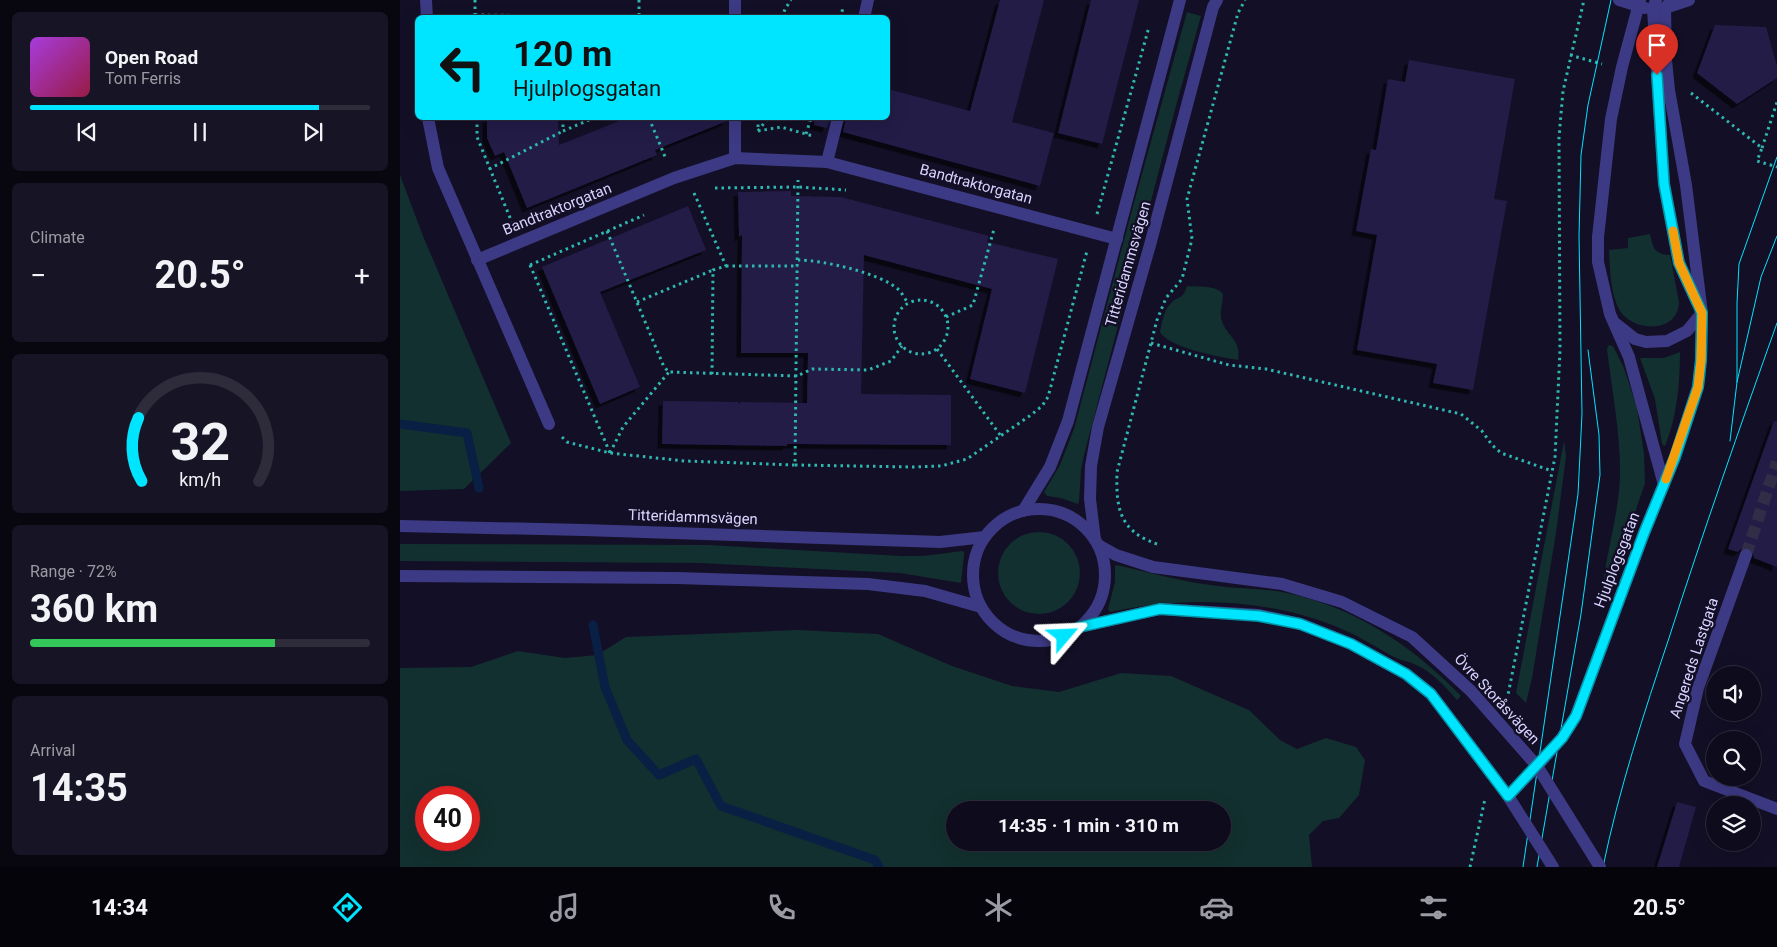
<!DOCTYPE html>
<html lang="en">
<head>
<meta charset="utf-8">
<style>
  :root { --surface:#0e0b1c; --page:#171425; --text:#f1f3f6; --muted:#9b9ba3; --line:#2e2b3b; --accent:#00e5ff }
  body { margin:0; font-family:Roboto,sans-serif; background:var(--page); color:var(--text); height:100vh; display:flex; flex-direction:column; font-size:19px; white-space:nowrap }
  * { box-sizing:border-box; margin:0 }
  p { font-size:16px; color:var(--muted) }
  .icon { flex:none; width:28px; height:28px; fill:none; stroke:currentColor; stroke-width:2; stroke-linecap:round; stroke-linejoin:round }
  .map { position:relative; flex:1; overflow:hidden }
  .drawer { display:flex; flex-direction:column; gap:12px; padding:12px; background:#08060f; width:400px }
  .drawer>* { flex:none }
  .banner { position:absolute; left:15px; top:15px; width:475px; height:105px; border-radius:8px; box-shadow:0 5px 20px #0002,0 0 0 1px var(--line); background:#00e5ff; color:#111; overflow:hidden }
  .buttons { position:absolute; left:1306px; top:666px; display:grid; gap:10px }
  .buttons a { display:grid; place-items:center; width:55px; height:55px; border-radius:50%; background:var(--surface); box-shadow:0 5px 20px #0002,0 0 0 1px var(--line); font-size:25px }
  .speed { position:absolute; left:15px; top:786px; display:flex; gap:10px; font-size:25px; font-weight:700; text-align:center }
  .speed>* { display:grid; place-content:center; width:65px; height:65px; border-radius:50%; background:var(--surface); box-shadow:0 5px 20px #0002,0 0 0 1px var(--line); line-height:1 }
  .speed .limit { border:8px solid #d22; background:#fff; color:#111 }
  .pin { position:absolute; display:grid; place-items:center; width:42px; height:42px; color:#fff; margin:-51px -21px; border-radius:50% 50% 50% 0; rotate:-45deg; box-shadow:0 0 5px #0007 }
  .pin .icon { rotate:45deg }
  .me { position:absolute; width:55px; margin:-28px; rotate:64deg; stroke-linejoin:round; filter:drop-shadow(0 0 4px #0008) }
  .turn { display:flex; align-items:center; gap:18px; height:105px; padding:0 15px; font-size:22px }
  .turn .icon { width:65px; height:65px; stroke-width:2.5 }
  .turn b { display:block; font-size:35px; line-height:42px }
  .big { font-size:38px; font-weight:700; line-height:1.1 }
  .drawer .widget { flex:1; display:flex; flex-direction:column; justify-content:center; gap:8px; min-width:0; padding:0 18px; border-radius:8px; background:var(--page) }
  .drawer .dial { align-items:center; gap:0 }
  .dial svg { height:130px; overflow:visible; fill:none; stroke:var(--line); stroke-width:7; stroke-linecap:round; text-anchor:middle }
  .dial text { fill:var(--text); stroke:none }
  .song { display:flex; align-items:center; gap:15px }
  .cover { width:60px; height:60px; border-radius:8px; background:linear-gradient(135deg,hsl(280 70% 55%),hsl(340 70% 35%)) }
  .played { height:5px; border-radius:2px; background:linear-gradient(90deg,var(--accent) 85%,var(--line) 85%) }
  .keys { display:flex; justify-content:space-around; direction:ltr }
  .heat { display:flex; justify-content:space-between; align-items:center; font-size:28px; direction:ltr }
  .charge { height:8px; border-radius:4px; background:linear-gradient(90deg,#34c759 72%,var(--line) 0) }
  .trip { position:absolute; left:546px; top:801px; width:285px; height:50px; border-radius:25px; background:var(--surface); box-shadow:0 5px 20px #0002,0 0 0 1px var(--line); font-weight:700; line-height:50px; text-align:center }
  .dock { display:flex; height:80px; justify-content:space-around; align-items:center; background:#06040b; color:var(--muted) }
  .dock .icon { width:35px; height:35px }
  .dock .on { color:var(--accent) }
  .dock b { font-size:22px; color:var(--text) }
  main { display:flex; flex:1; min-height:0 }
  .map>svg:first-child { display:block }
  .green { fill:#12302f; fill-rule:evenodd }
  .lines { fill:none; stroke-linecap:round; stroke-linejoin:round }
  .stream { stroke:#0a1f44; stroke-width:9 }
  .building { fill:#241b47; filter:url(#shadow) }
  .minor-tunnel { stroke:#312d47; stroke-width:12; stroke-dasharray:12 6; stroke-linecap:butt }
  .path { stroke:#2fb8b0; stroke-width:3; stroke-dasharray:2.5 4; stroke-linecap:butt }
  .minor { stroke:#3d3a85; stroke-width:12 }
  .tram { stroke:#00e5ff; stroke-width:1 }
  .minor-bridge { stroke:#3d3a85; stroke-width:12 }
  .route-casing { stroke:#0095a6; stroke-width:12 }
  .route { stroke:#00e5ff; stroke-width:9 }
  .slow { stroke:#f59e0b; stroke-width:9 }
  .labels { text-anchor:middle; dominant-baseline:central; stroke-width:5; stroke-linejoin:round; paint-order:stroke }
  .street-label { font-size:15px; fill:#d9d4ff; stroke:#130f26 }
</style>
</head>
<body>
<main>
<section class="drawer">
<div class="widget">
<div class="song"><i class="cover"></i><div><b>Open Road</b><p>Tom Ferris</p></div></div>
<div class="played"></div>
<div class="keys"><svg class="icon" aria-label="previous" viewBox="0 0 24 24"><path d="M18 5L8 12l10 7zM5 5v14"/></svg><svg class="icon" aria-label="pause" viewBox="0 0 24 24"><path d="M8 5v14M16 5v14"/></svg><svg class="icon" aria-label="next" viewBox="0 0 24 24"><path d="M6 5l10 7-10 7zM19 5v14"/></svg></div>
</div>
<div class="widget"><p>Climate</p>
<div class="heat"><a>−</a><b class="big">20.5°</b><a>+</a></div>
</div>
<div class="widget dial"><svg viewBox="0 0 100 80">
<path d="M14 69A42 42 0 1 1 86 69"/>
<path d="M14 69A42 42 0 0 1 12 30" stroke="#00e5ff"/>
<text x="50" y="56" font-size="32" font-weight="700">32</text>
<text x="50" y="72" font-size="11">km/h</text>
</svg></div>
<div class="widget"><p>Range · 72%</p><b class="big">360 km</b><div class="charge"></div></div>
<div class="widget"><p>Arrival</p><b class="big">14:35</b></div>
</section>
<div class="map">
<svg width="1377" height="867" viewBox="0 0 1377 867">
  <defs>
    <filter id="shadow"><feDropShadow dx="-4.5" dy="4.5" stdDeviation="0" flood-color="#0009"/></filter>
  </defs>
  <rect width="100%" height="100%" fill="#130f26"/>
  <!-- green -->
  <g class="green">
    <polygon points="787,12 801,16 777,102 684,455 681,470 679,501 678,504 661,498 647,496 644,492 660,465 674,429 735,199"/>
    <polygon points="0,175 23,236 111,443 64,489 0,491"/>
    <path d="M1250 234C1253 248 1254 254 1270 255L1279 302C1278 334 1234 332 1220 311 1210 294 1210 269 1209 250L1228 248V238Z"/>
    <path d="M787 286C798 287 816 285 823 294 823 302 820 310 821 318 825 336 842 339 838 360 820 357 769 348 760 332 762 322 764 309 772 302 781 295 783 299 787 286Z"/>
    <path d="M1209 345 1213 346 1224 368 1237 408 1244 454 1245 483 1209 590 1204 594 1202 592C1206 554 1218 517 1220 478 1221 435 1212 392 1207 349Z"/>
    <path d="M1280 352C1280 383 1277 417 1265 446L1262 444 1255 399 1240 358H1264Z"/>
    <polygon points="1164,441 1166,456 1156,533 1132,678 1126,703 1116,693"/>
    <circle cx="639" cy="573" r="41"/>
    <polygon points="0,544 309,545 502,556 523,556 562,551 564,552 564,555 561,583 500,573 299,563 0,561"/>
    <path d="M717 565C750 573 784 582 818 586 839 589 861 588 882 592 952 605 1013 646 1061 696L1057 700C1045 686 1031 671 1014 664 1007 661 999 660 992 656 973 645 955 634 935 626 864 598 784 596 710 612L708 609 715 582V566Z"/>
    <path d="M398 630 478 634 552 666 612 686 659 692 721 673 771 676 849 710 880 740 897 749 926 738 956 747 965 760 959 795 939 818 923 821 909 835 912 867H0V668L71 667 118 651 165 658 197 655 226 637ZM26 798H69V840H26ZM555 810H822V842H555Z"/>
  </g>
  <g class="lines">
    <!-- stream -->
    <g class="stream">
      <polyline points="0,424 67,433 79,488"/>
      <polyline points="193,625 205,687 227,740 259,775 296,759 321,806 475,860 479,867"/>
    </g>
  </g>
  <!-- building -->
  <g class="building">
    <polygon points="600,0 644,0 612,122 654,133 640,186 443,132 446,118 488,118 488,89 570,111"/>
    <polygon points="691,0 739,0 702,144 658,133"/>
    <polygon points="1315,25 1366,27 1377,66 1377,78 1337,104 1297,73"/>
    <polygon points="1009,60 1115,79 1094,199 1107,201 1073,390 1033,383 1037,364 957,350 977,235 956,231 971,149 976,150 988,79 1005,82"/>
    <polygon points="87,118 158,118 159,145 227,118 327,118 327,121 255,150 257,155 127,208 104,152 95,156 87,138"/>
    <polygon points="415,118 430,118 427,128 414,125"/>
    <polygon points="391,191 391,196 441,197 589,236 587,242 658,259 625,393 570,379 592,289 464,255 461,394 551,395 551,445 387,444 387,446 262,444 263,401 338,402 340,405 340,402 407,403 408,353 341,353 342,235 339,237 338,192"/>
    <polygon points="288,206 306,250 200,292 240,387 200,404 142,267"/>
    <polygon points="1374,421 1377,421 1377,567 1354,558 1352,550 1348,547 1341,549 1338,552 1328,549"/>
    <polygon points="1277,802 1296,807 1279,867 1257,867"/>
  </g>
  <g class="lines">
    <!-- minor-tunnel -->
    <polyline class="minor-tunnel" points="1346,555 1377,462"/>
    <!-- path -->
    <g class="path">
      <polyline points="75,0 75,18"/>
      <polyline points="239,0 239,18"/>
      <polyline points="75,15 165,16"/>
      <polyline points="382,18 385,9 391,0"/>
      <polyline points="440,18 443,8"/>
      <polyline points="1170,55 1202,64"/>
      <polyline points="1291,93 1362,148 1357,161 1377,167"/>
      <polyline points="77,118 77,137 113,225"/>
      <polyline points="163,118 163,131 194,118"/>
      <polyline points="249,118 266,159"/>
      <polyline points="358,118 358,131"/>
      <polyline points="358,131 381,127 413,136"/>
      <polyline points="358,131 368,118"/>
      <polyline points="406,134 411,118"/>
      <polyline points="1362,148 1377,102"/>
      <polyline points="89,169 163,131"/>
      <polyline points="315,188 398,187 446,190"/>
      <polyline points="294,193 326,266 313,270 312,375"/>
      <polyline points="697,214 749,27"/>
      <polyline points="207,231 264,367 269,372 397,376 412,369 468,370 491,361 502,346"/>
      <path d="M398 260C422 260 481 273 499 290 502 293 505 299 508 303"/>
      <polyline points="130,265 244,215"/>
      <polyline points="130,265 210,453"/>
      <polyline points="326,266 398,266"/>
      <circle cx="521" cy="327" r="27"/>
      <polyline points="237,302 313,270"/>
      <polyline points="546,317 573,305 594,229"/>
      <polyline points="751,343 829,365 866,369 1061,414 1082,431 1092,445 1101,453 1152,471"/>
      <polyline points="537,349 601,436"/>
      <polyline points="162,437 167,442 210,453 285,461 395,465 398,180"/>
      <polyline points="210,453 223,427 269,372"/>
      <polyline points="395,465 514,467 541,466 567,459 631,415 642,406 648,397 687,251"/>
      <path d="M757 544C719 531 716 508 717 472L757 320 766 298 782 279 792 239 787 199 838 13 845 0"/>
      <polyline points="1107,700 1155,457 1160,350 1159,137 1163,91 1184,0"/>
      <polyline points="1070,867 1085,799"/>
    </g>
    <!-- minor -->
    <g class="minor">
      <polyline points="26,0 27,18"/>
      <polyline points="1219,0 1245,8"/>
      <polyline points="1240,0 1222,67 1211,119 1198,237 1198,262 1210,314 1229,357 1264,485"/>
      <polyline points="1256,0 1253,9 1264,184 1279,263 1297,302"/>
      <polyline points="1265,8 1289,0"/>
      <polyline points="335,18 335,0"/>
      <polyline points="464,18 468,0"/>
      <polyline points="28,118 38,168 149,424"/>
      <polyline points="335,158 335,118"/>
      <polyline points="427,162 438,118"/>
      <polyline points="77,260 274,178 335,158 427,162 717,239"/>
      <polyline points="1216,324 1235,339 1246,342 1267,341 1287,331 1302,313"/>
      <circle cx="639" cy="575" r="66"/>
      <polyline points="623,511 650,467 668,421 780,0"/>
      <polyline points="0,526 184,530 540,542 585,537"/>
      <polyline points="1244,533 1275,457 1298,387 1301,360 1302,313 1286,185 1269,90 1266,60 1265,8 1272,0"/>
      <polyline points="695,540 690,499 691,466 698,427 750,245 813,7 817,0"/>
      <polyline points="698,545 716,555 753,567 882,584 942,602 1012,637 1059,680"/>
      <polyline points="1346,555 1298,688 1285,744 1304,781 1377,809"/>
      <polyline points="0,576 277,578 468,584 525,591 581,607"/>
      <polyline points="680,627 760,609 859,615 901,624 951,644 1006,674 1031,694"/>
      <polyline points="1108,796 1137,766"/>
    </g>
    <!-- tram -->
    <g class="tram">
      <polyline points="1337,382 1337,303 1339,264 1377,157"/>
      <polyline points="1330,441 1337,382 1361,277 1377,236"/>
      <polyline points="1123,867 1178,494 1182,414 1179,236 1181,155 1188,105 1211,0"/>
      <polyline points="1137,867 1181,614 1200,475 1199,435 1188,350"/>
      <path d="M1203 867C1219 789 1244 713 1269 638 1303 532 1340 427 1377 323"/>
    </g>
    <!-- minor-bridge -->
    <g class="minor-bridge">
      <polyline points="1059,680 1071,691 1137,766 1200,867"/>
      <polyline points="1031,694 1108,796 1153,867"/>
      <polyline points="1137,766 1162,738 1176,716 1244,533"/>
    </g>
  </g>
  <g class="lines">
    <!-- route casing -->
    <g class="route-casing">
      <polyline id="route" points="664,636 680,627 760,609 859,616 900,624 951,644 1006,674 1031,694 1108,796 1162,738 1176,716 1244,533 1275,457 1298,387 1301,360 1302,313 1279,263 1264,184 1257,75"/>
    </g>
    <!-- route -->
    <use href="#route" class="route"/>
    <!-- slow -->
    <polyline class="slow" points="1266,479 1298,387 1301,360 1302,313 1279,263 1273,231"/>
  </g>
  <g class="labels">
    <!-- street labels -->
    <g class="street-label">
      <text transform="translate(576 184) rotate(15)">Bandtraktorgatan</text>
      <text transform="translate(157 209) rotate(-22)">Bandtraktorgatan</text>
      <text transform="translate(728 264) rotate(-74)">Titteridammsvägen</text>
      <text transform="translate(293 517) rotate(2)">Titteridammsvägen</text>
      <text transform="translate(1217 560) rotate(-69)">Hjulplogsgatan</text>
      <text transform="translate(1294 658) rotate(-72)">Angereds Lastgata</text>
      <text transform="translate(1097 699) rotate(47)">Övre Storåsvägen</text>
    </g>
  </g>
</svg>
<div class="buttons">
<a><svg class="icon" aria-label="sound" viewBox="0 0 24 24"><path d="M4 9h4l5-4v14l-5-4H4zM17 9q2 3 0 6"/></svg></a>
<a><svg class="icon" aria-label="search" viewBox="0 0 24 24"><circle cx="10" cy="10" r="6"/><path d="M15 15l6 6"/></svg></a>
<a><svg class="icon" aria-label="layers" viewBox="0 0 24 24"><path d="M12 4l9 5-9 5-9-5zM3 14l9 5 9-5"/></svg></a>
</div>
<div class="speed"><div class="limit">40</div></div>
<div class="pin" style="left:1257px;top:75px;background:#d93025"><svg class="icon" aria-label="arrive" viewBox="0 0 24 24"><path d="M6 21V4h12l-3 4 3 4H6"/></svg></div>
<svg class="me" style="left:664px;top:636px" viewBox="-20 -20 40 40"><path d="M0-17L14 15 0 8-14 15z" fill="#00e5ff" stroke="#fff" stroke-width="4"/></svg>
<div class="trip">14:35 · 1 min · 310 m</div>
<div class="banner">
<div class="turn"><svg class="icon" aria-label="left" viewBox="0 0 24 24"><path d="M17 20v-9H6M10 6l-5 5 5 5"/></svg><div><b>120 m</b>Hjulplogsgatan</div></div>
</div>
</div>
</main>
<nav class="dock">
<b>14:34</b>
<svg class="icon on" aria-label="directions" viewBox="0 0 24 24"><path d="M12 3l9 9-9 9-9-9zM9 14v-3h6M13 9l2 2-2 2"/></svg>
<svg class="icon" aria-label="music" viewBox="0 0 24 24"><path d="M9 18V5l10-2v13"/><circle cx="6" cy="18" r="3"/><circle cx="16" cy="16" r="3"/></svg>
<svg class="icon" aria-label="phone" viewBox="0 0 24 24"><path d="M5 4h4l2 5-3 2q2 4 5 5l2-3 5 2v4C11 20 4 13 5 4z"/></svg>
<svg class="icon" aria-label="climate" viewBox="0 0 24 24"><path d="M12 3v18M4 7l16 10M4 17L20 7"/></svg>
<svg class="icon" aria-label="car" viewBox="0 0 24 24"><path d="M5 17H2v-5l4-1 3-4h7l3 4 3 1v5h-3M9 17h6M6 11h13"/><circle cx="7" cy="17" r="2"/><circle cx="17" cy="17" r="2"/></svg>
<svg class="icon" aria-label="filters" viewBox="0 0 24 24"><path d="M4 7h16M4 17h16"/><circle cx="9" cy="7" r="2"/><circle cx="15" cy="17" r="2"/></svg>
<b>20.5°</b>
</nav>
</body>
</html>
